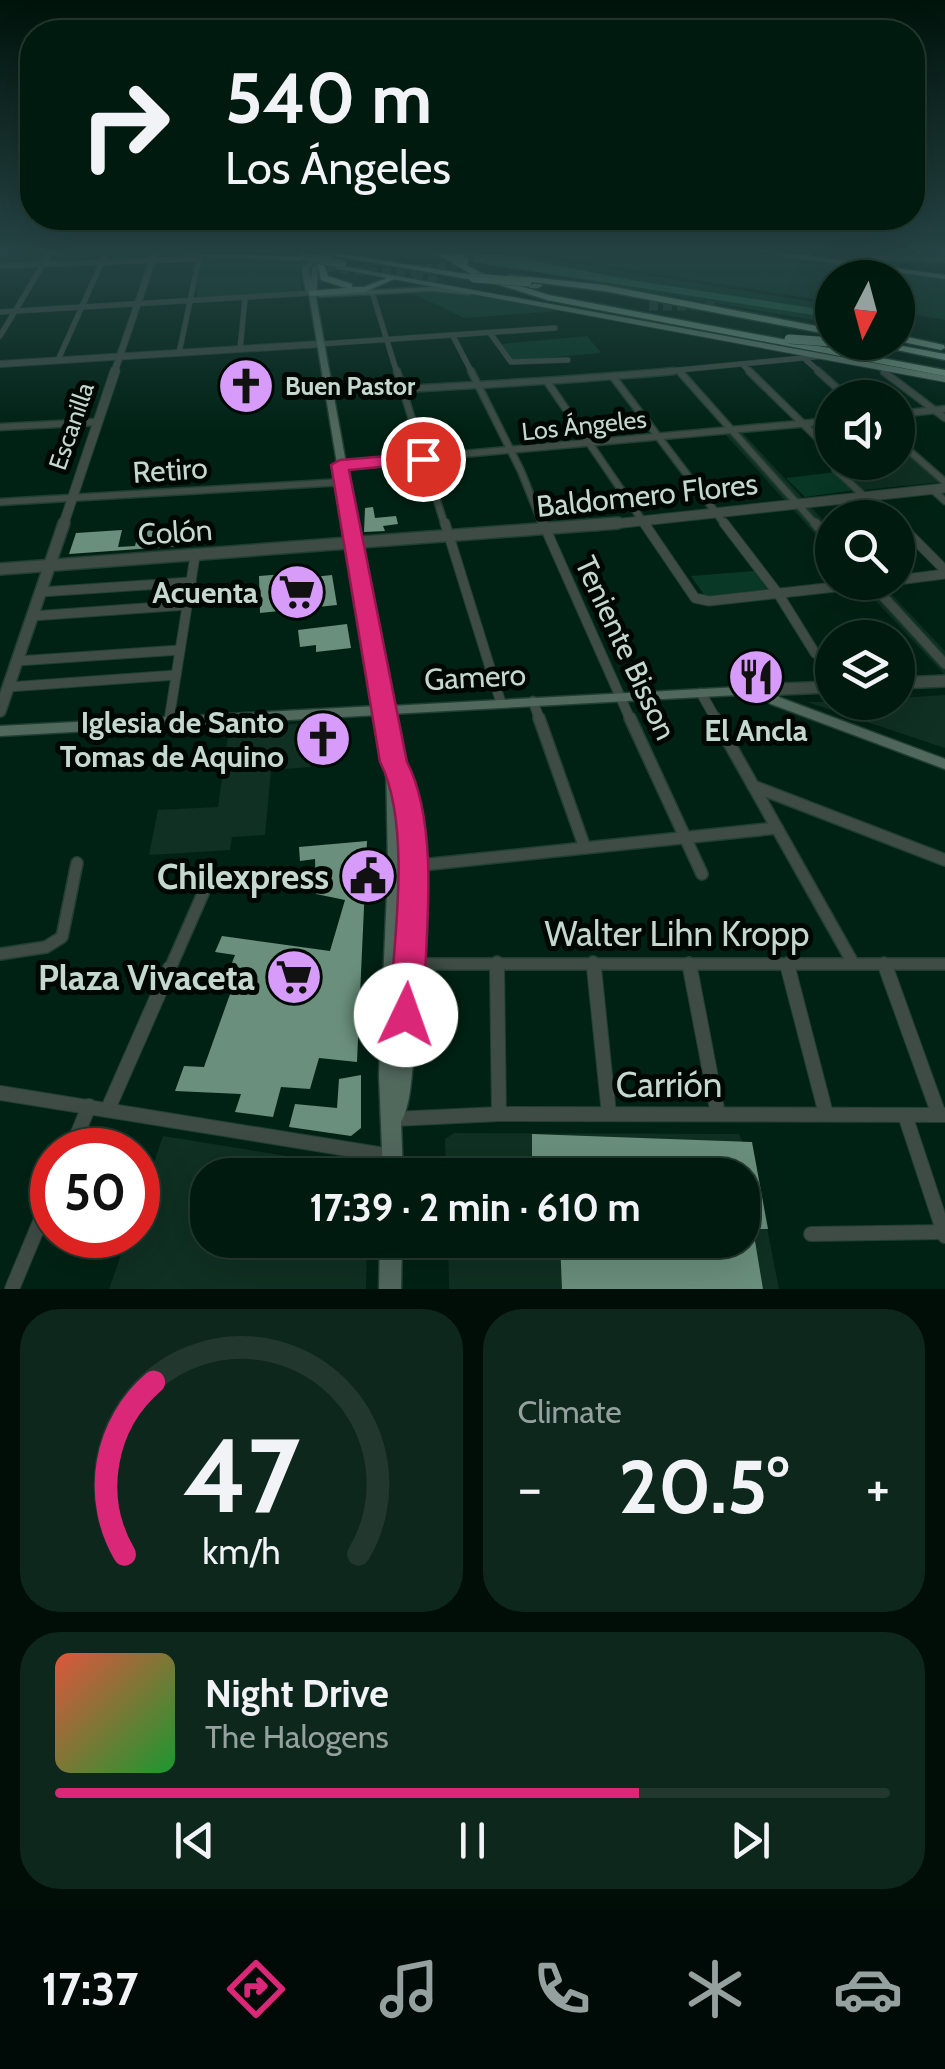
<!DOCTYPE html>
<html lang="en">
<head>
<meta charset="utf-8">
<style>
  :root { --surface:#001a0f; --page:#0e271d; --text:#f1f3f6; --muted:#95a19e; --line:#22382f; --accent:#db2777 }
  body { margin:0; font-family:Cabin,sans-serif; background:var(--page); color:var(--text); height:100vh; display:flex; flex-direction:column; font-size:38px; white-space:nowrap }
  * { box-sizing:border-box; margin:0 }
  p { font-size:32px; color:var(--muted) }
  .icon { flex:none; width:55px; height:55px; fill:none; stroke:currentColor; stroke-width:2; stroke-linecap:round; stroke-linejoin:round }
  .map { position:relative; height:1289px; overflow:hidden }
  .drawer { display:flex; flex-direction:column; gap:20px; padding:20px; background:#000e08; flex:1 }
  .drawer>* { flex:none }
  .hud { position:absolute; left:20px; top:20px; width:905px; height:210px; border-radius:40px; box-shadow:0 10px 40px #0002,0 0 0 2px var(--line); background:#001a0f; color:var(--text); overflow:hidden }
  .needle { width:65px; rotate:186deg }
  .buttons { position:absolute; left:815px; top:260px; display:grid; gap:20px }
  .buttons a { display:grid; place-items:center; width:100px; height:100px; border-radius:50%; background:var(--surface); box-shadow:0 10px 40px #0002,0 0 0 2px var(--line); font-size:50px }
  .speed { position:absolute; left:30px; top:1128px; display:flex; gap:20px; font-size:50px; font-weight:700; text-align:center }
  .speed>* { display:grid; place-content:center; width:130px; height:130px; border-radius:50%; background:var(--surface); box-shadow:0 10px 40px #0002,0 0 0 2px var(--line); line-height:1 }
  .speed .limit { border:15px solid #d22; background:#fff; color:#111 }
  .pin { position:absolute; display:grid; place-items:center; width:85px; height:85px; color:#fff; margin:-42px; border:5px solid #fff; border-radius:50%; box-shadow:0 2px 10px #0007 }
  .me { position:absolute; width:110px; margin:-55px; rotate:3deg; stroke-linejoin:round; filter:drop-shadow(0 0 8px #0008) }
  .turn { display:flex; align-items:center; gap:35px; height:210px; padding:0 40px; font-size:45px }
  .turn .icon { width:130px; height:130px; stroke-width:2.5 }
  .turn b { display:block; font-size:70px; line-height:85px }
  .big { font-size:75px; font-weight:800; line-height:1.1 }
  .drawer .tile { flex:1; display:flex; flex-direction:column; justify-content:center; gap:15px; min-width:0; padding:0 35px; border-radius:40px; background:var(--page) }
  .drawer .dial { align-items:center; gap:0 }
  .dial svg { height:260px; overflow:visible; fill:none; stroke:var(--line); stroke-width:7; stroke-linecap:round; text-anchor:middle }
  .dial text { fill:var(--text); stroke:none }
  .song { display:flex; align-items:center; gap:30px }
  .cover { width:120px; height:120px; border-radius:15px; background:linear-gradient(135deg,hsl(10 70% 55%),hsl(130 70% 35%)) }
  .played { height:10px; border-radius:5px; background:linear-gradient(90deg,var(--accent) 70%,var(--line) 70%) }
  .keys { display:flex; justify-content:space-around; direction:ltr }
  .heat { display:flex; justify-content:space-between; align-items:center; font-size:55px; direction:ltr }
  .drawer .tiles { flex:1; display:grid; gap:20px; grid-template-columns:1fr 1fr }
  .tile:last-child { grid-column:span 2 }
  .trip { position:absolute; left:190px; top:1158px; width:570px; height:100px; border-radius:40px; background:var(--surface); box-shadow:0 10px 40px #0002,0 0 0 2px var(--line); font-weight:800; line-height:100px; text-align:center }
  .menu { display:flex; height:160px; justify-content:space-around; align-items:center; background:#000a06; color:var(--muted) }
  .menu .icon { width:70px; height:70px }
  .menu .selected { color:var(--accent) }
  .menu b { font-size:45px; color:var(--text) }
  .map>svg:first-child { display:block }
  .built { fill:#0f3022 }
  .green { fill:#093826 }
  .water { fill:#26644a }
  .building { fill:#6a8f7c }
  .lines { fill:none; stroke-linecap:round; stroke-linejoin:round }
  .motorway-tunnel { stroke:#1e3d30; stroke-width:9; stroke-dasharray:9 5; stroke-linecap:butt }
  .minor-far4-casing { stroke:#203f32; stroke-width:6 }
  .minor-far3-casing { stroke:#203f32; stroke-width:9 }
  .minor-far2-casing { stroke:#203f32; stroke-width:11 }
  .minor-far1-casing { stroke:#203f32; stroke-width:14 }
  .minor-casing { stroke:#203f32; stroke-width:16 }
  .tertiary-far2-casing { stroke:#203f32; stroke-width:8 }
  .tertiary-far1-casing { stroke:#203f32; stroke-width:11 }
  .tertiary-casing { stroke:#203f32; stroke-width:14 }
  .secondary-casing { stroke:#203f32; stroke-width:3 }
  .primary-casing { stroke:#203f32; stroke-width:2 }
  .motorway-casing { stroke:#203f32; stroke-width:3 }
  .minor-far4 { stroke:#3e4c45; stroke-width:5 }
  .minor-far3 { stroke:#3e4c45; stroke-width:6 }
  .minor-far2 { stroke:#3e4c45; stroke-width:9 }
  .minor-far1 { stroke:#3e4c45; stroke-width:11 }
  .minor { stroke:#3e4c45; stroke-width:14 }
  .tertiary-far2 { stroke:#3e4c45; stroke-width:6 }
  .tertiary-far1 { stroke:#3e4c45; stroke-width:9 }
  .tertiary { stroke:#3e4c45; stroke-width:11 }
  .secondary { fill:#51685d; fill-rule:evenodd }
  .primary { fill:#607e6f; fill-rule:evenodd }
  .motorway { fill:#6d917f; fill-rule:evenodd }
  .secondary-bridge-casing { stroke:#203f32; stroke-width:9; stroke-linecap:butt }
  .primary-bridge-casing { stroke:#203f32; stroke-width:9; stroke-linecap:butt }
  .motorway-bridge-casing { stroke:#203f32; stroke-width:10; stroke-linecap:butt }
  .secondary-bridge { stroke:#51685d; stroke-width:8 }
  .primary-bridge { stroke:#607e6f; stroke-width:8 }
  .motorway-bridge { stroke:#6d917f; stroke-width:9 }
  .route { fill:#db2777; stroke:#8e194d; stroke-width:2.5 }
  .labels { text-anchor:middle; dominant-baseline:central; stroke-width:10; stroke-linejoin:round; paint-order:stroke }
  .far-poi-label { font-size:25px; font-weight:bold; fill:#c5d8ce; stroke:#000804; text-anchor:start }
  .far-street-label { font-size:25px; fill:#c5d8ce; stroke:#000804 }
  .street-label { font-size:30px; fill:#c5d8ce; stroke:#000804 }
  .poi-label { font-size:30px; font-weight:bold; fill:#c5d8ce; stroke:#000804; text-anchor:end }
  .near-poi-label { font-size:35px; font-weight:bold; fill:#c5d8ce; stroke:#000804; text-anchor:end }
  .near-street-label { font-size:35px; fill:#c5d8ce; stroke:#000804 }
</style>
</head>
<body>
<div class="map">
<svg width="945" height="1289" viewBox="0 0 945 1289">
  <rect width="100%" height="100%" fill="#002214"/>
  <!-- built -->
  <g class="built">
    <polygon points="742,432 832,530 832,553 725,434"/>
    <polygon points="906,452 942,482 863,490 840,468 843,463 898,462 898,453"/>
    <polygon points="859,583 881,583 945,651 945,675"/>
    <polygon points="945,695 945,748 807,702 898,702 898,698"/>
    <polygon points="313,723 311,767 271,770 265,835 232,837 230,850 149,855 158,810 218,807 229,728"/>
    <polygon points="454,1133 739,1134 757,1176 779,1289 449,1289 448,1240 742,1240 742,1175 446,1175 445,1139"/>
    <polygon points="163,1136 360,1168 366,1175 208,1175 208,1240 367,1240 366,1289 109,1289 128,1235 138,1235 138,1209"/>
  </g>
  <!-- green -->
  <g class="green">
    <polygon points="419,253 510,253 832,305 832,323"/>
    <polygon points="527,253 758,253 945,279 945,320 898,312 898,278 832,278 832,302"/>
    <polygon points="201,257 305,261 299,272 303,292 196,300"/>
    <polygon points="409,292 458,292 571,310 465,318"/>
    <polygon points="587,336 601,353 512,361 501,344"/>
    <polygon points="836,472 855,490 805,497 786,478"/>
    <polygon points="754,571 767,589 705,596 691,576"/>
  </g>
  <!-- water -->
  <polygon class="water" points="418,253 493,253 637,281 832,311 832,318"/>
  <!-- building -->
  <g class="building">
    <polygon points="373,507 375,518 396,516 398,524 383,526 385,531 364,532 365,508"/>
    <polygon points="184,527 181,546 69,554 76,533 122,530 118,547 135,546 139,530 154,529 151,545 169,544 172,528"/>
    <polygon points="284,574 284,580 332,575 337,605 260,613 259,576"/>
    <polygon points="347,624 351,648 316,652 316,645 300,647 298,630"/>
    <polygon points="333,722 333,756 312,757 313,723"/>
    <polygon points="367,841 357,1062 319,1058 310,1089 281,1087 273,1117 235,1112 241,1094 175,1091 184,1066 204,1067 234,983 224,983 235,955 215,952 222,936 330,951 345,900 316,894 315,859 300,861 299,847"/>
    <polygon points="361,1075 361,1128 351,1136 289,1127 295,1104 337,1108 339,1079"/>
    <polygon points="532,1134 752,1142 768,1229 753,1229 763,1289 562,1289 560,1240 742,1240 742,1175 558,1175 558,1159 532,1158"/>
  </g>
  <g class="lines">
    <!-- motorway-tunnel -->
    <g class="motorway-tunnel">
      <path d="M272 253C343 273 410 285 479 253"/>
      <polyline points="414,275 442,282"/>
      <polyline points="649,306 714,306"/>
    </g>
    <!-- minor-far4 casing -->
    <g class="minor-far4-casing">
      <g id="minor-far4">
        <polyline points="878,258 945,260"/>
        <polyline points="0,266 199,259 179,353"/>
        <polyline points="372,292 397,373"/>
        <polyline points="0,312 312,293"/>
        <polyline points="490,333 511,362 568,360"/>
        <polyline points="0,336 50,253"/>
        <polyline points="453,336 472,373"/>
        <polyline points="320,344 555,328"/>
        <polyline points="240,349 245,299"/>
        <polyline points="58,360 106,253"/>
        <polyline points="806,360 821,373"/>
        <polyline points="744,366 751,373"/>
        <polyline points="648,373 823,356"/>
      </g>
    </g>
    <!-- minor-far3 casing -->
    <g class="minor-far3-casing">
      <g id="minor-far3">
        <polyline points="397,371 445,526"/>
        <polyline points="471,371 521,471 543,526"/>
        <polyline points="749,371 832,452"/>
        <polyline points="818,371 848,398"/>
        <polyline points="680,372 817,526"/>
        <polyline points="884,372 945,418"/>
        <polyline points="613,377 726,526"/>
        <polyline points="548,383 646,526"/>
        <path d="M327 394C443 386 558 382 674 371"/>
        <polyline points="898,414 945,409"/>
        <polyline points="0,427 96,422"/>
        <polyline points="898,441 945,482"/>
        <polyline points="836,462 835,469 865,497"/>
        <polyline points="340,465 832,421"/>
        <polyline points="932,489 945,501"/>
        <polyline points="871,496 892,518"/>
        <polyline points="0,502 343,482"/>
        <polyline points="898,523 901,526"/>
      </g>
    </g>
    <!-- minor-far2 casing -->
    <g class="minor-far2-casing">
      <g id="minor-far2">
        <polyline points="445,523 501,703"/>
        <polyline points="543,523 631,721"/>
        <polyline points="644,523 695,598 709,601 880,582"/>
        <polyline points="724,523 779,595 815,653 832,666"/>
        <polyline points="815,523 832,542"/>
        <polyline points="898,523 945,570"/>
        <polyline points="898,580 945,574"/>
        <polyline points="870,582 945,664"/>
        <polyline points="40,592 191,582"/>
        <polyline points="32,616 187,605"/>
        <polyline points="17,661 180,650"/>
        <polyline points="8,687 176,675"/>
        <polyline points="701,693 717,721"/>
        <polyline points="533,701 540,721"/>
        <polyline points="169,720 195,556"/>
      </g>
    </g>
    <!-- minor-far1 casing -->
    <g class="minor-far1-casing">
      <g id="minor-far1">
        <polyline points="539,718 585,848"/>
        <polyline points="630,718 702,874"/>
        <polyline points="715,718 853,963"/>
        <polyline points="753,786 945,860"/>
        <polyline points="412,866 777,828"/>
        <polyline points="0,954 46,947 62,937 77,863"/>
        <polyline points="497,962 497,971"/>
        <polyline points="593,962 594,971"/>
        <polyline points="689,963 690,971"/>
        <polyline points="787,963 789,971"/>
        <polyline points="884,963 887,971"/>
        <polyline points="412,964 945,964"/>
        <polyline points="169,971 205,889"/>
      </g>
    </g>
    <!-- minor casing -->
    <g class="minor-casing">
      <g id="minor">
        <polyline points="497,968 499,1114"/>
        <polyline points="594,968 609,1114"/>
        <polyline points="690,968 718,1114"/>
        <polyline points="788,968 826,1114"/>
        <polyline points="886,968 939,1115"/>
        <polyline points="0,1093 391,1156"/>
        <polyline points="108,1109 170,968"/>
        <polyline points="905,1115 945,1236"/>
        <polyline points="394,1119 499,1114 945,1115"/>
        <polyline points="71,1150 89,1106"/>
        <polyline points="811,1234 944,1232"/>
        <polyline points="12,1289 52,1193"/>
      </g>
    </g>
    <!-- tertiary-far2 casing -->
    <g class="tertiary-far2-casing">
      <g id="tertiary-far2">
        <polyline points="0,364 320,344"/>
        <polyline points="114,373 155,253"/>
      </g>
    </g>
    <!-- tertiary-far1 casing -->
    <g class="tertiary-far1-casing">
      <g id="tertiary-far1">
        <polyline points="63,526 115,371"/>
        <polyline points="595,526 945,488"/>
      </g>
    </g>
    <!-- tertiary casing -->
    <g class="tertiary-casing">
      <g id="tertiary">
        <polyline points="0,569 618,523"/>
        <polyline points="898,683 945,681"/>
        <polyline points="758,690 832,687"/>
        <polyline points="0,711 64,523"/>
      </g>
    </g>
    <!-- secondary casing -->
    <g class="secondary-casing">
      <g id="secondary">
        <path d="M314 253H320L308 270 311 279 312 269 325 254 330 255 318 269 316 298 390 706 758 686 781 698 945 759V769L771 704 756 694 391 714C394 729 395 745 400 759 404 771 410 783 412 795 428 879 422 979 413 1063 411 1082 410 1106 401 1122L403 1175H383L379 1075 388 867 386 762 378 715 0 736V726L377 706 309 294 306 292 302 270ZM404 870V936L401 997Z"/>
        <polygon points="432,287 469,291 473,293 469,295 432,291 320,297 316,295 320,293"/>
        <polygon points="380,1240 402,1240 401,1289 379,1289"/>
      </g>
    </g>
    <!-- primary casing -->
    <g class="primary-casing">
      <g id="primary">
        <polygon points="184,253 300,257 304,259 300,261 187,255"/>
        <polygon points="772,253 788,253 945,275 945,279 775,255"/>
        <polygon points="336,265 945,376 945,382 339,269 336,269"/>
        <polygon points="533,284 541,284 542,286 538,288 530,288 529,286"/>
      </g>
    </g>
    <!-- motorway casing -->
    <g class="motorway-casing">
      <g id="motorway">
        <polygon points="318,253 334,253 473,275 435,253 444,253 485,275 549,295 945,370 945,376 547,300 478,278 474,280"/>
        <polygon points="317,261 323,261 328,276 352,284 352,287 364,287 390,277 394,279 365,292 312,296 309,295 309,291 346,288 321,280"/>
        <polygon points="510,275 604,285 832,329 832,335 604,291 507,279 506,277"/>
        <polygon points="898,335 944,345 945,348 941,350 898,341"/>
        <polygon points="858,342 881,342 945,354 945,360"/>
      </g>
    </g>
    <!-- minor-far4 -->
    <use href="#minor-far4" class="minor-far4"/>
    <!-- minor-far3 -->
    <use href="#minor-far3" class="minor-far3"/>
    <!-- minor-far2 -->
    <use href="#minor-far2" class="minor-far2"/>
    <!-- minor-far1 -->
    <use href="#minor-far1" class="minor-far1"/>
    <!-- minor -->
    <use href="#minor" class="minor"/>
    <!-- tertiary-far2 -->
    <use href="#tertiary-far2" class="tertiary-far2"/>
    <!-- tertiary-far1 -->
    <use href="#tertiary-far1" class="tertiary-far1"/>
    <!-- tertiary -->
    <use href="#tertiary" class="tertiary"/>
    <!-- secondary -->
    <use href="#secondary" class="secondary"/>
    <!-- primary -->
    <use href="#primary" class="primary"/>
    <!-- motorway -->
    <use href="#motorway" class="motorway"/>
    <!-- secondary-bridge casing -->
    <g class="secondary-bridge-casing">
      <polyline id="secondary-bridge" points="327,255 331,253"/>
    </g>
    <!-- primary-bridge casing -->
    <g class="primary-bridge-casing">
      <polyline id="primary-bridge" points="302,256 342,264"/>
    </g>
    <!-- motorway-bridge casing -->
    <g class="motorway-bridge-casing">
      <g id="motorway-bridge">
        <polyline points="451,253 464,261"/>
        <polyline points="474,278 527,282"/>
        <polyline points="789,339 832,342"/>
      </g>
    </g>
    <!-- secondary-bridge -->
    <use href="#secondary-bridge" class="secondary-bridge"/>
    <!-- primary-bridge -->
    <use href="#primary-bridge" class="primary-bridge"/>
    <!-- motorway-bridge -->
    <use href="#motorway-bridge" class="motorway-bridge"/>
  </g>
  <!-- sky -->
  <linearGradient id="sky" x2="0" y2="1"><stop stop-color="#00130b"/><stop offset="0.58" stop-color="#264445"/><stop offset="1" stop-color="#264445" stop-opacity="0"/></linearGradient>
  <rect width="945" height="433" fill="url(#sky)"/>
  <!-- route -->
  <path class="route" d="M423 453 429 455V462L349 470 407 762C441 828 425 941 423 1015L418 1025 406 1029 394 1025 389 1015C394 944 412 824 380 762L331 465 340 460Z"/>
  <!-- icons -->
  <defs>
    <g id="church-disc" transform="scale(2.875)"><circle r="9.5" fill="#d79bf9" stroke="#000804"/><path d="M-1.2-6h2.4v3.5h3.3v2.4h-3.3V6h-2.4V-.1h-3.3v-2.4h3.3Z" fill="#111"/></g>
    <g id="supermarket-disc" transform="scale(2.875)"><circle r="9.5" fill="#d79bf9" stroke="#000804"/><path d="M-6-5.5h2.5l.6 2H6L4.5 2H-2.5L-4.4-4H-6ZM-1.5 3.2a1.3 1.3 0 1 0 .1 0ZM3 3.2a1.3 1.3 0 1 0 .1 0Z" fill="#111"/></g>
    <g id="restaurant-disc" transform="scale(2.875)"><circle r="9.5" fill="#d79bf9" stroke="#000804"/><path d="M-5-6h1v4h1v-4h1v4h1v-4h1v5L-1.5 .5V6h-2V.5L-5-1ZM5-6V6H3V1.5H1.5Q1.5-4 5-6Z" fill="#111"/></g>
    <g id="civic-disc" transform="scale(2.875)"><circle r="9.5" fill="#d79bf9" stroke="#000804"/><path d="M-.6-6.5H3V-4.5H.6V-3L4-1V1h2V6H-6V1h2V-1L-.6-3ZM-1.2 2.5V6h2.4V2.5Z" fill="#111"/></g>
  </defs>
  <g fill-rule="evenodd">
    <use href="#church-disc" x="246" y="386"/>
    <use href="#supermarket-disc" x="297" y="592"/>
    <use href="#restaurant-disc" x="756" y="677"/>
    <use href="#church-disc" x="323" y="739"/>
    <use href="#civic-disc" x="368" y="876"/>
    <use href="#supermarket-disc" x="294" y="977"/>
  </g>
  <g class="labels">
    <!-- far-poi labels -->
    <g class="far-poi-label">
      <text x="285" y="386">Buen Pastor</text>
    </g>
    <!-- far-street labels -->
    <g class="far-street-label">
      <text transform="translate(584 425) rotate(-6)">Los Ángeles</text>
      <text transform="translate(71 426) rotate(-71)">Escanilla</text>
    </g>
    <!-- street labels -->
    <g class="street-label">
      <text transform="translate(170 470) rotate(-4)">Retiro</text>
      <text transform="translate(647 495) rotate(-6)">Baldomero Flores</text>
      <text transform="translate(175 532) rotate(-4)">Colón</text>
      <text transform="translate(626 648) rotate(65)">Teniente Bisson</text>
      <text transform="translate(475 677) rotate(-3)">Gamero</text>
    </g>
    <!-- poi labels -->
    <g class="poi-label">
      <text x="258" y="592">Acuenta</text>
      <text x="284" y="722">Iglesia de Santo<tspan x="284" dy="34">Tomas de Aquino</tspan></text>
      <text x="756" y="730" text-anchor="middle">El Ancla</text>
    </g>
    <!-- near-poi labels -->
    <g class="near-poi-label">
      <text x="329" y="876">Chilexpress</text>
      <text x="255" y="977">Plaza Vivaceta</text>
    </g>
    <!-- near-street labels -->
    <g class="near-street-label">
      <text x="677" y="933">Walter Lihn Kropp</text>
      <text x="669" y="1084">Carrión</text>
    </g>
  </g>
</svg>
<div class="buttons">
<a><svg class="needle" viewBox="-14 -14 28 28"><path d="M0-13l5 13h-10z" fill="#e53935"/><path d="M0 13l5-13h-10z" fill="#95a19e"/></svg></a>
<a><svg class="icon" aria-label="sound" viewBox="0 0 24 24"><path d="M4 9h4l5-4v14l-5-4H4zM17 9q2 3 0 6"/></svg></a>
<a><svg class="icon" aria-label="search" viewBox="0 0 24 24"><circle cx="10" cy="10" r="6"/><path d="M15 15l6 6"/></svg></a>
<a><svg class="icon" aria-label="layers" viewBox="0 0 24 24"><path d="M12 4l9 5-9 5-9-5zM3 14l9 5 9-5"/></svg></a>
</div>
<div class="speed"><div class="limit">50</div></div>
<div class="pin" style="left:423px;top:459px;background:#d93025"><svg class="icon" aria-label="arrive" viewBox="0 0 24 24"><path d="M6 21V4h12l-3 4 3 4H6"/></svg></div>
<svg class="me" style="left:406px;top:1015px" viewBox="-20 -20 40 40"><circle r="19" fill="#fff"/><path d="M0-13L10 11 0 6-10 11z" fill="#db2777"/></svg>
<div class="trip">17:39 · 2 min · 610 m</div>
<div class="hud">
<div class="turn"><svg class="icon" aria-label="right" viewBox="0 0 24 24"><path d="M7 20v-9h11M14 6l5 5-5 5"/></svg><div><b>540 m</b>Los Ángeles</div></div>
</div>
</div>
<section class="drawer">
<div class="tiles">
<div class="tile dial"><svg viewBox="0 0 100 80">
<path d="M14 69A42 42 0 1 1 86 69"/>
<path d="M14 69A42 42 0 0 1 23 16" stroke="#db2777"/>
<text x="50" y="56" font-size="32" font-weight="700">47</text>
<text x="50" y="72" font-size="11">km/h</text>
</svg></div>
<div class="tile"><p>Climate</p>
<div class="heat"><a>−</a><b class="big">20.5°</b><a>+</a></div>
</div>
<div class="tile">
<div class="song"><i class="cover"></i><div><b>Night Drive</b><p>The Halogens</p></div></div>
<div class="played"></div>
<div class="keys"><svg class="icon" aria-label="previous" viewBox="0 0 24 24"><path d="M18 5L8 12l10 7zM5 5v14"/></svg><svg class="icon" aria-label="pause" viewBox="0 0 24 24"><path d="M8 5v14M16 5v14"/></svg><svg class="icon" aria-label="next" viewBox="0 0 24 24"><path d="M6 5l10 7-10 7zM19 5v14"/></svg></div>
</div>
</div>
</section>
<nav class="menu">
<b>17:37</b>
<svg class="icon selected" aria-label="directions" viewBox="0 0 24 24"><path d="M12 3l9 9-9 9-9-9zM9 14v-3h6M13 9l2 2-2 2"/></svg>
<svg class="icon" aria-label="music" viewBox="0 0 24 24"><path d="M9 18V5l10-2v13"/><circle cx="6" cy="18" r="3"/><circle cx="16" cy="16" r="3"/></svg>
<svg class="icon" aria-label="phone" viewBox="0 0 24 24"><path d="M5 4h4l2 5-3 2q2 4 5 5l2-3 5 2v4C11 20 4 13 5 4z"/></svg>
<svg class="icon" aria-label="climate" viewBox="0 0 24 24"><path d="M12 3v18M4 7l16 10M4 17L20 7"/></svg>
<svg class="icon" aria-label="car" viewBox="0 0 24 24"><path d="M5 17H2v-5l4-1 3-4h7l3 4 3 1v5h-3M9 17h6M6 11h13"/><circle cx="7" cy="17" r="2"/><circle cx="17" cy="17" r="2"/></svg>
</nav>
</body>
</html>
